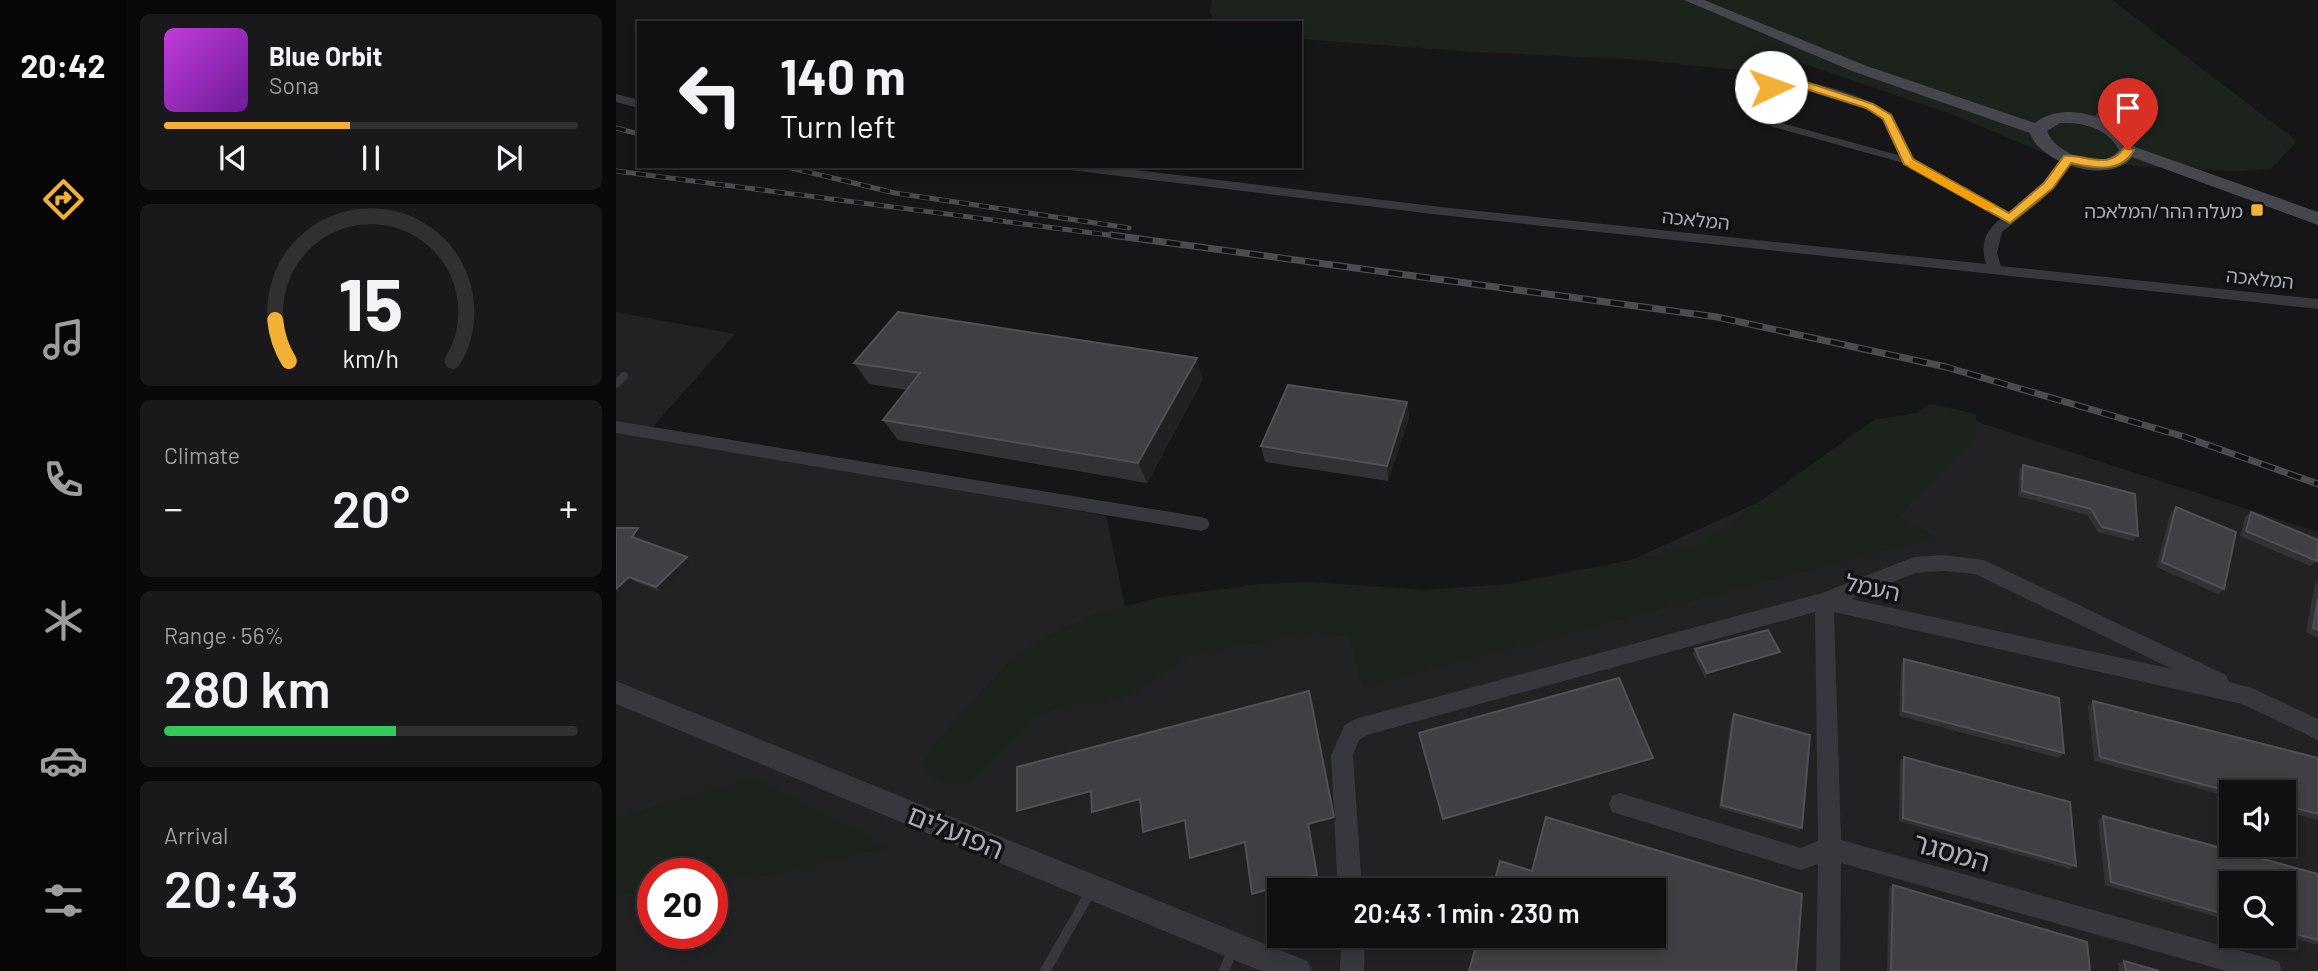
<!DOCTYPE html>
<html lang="en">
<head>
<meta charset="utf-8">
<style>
  :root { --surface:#101012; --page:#19191b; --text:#f1f3f6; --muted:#9c9d9f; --line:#303032; --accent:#f2b134 }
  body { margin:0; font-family:Barlow,"Noto Sans Hebrew",sans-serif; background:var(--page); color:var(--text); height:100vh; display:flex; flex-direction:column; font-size:26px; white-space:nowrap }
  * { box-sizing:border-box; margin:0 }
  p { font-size:23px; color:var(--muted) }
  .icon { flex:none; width:38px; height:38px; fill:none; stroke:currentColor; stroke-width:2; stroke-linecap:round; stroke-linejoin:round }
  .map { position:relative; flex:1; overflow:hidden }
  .side { display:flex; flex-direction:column; gap:14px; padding:14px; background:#09090a; width:490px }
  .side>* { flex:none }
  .banner { position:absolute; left:21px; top:21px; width:665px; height:147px; border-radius:0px; box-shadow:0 4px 10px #0003,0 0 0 2px var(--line); background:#101012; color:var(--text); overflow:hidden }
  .tools { position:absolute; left:1603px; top:780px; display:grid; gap:14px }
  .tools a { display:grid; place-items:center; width:77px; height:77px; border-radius:0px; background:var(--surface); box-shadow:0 4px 10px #0003,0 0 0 2px var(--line); font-size:35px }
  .speed { position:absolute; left:21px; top:858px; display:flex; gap:14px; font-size:35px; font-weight:700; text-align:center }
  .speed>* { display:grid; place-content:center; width:91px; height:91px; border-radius:50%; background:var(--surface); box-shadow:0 4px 10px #0003,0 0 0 2px var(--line); line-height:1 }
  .speed .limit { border:10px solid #d22; background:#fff; color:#111 }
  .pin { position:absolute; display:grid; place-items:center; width:60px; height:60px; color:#fff; margin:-72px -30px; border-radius:50% 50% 50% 0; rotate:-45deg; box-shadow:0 0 7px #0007 }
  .pin .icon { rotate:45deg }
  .me { position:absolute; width:77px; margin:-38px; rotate:87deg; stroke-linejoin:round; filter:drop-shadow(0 0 5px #0008) }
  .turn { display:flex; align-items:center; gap:24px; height:147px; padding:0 28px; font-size:32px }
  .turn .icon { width:91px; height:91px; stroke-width:2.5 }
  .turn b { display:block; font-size:49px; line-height:60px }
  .big { font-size:52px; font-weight:600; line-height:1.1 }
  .side .tile { flex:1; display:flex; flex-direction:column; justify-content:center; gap:10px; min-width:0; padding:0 24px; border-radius:10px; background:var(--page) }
  .side .dial { align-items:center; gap:0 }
  .dial svg { height:182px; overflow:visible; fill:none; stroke:var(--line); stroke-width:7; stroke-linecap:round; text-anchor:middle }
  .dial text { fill:var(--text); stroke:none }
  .song { display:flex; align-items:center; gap:21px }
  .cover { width:84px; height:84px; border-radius:10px; background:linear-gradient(135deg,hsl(290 70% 55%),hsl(280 70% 35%)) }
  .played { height:7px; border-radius:4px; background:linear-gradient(90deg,var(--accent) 45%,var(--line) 45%) }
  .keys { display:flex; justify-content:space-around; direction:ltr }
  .heat { display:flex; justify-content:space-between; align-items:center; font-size:38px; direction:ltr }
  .charge { height:10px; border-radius:5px; background:linear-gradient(90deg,#34c759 56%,var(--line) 0) }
  .trip { position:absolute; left:651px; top:878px; width:399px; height:70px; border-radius:0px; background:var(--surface); box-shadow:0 4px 10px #0003,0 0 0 2px var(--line); font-weight:600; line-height:70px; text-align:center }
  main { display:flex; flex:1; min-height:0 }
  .tabs { display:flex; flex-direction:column; width:126px; justify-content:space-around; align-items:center; background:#060607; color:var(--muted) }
  .tabs .icon { width:49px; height:49px }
  .tabs .on { color:var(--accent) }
  .tabs b { font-size:32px; color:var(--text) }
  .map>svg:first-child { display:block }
  .built { fill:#222225; fill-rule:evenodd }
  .green { fill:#1c231d }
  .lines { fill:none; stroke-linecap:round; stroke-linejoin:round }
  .service-far2 { stroke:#37383d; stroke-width:6 }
  .service-far1 { stroke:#37383d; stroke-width:8 }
  .service { stroke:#37383d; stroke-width:10 }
  .minor { fill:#37383d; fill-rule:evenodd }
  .tertiary { fill:#37383d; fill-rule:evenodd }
  .secondary { fill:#45474d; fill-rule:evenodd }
  .rail-far1-casing { stroke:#4a4c52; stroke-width:5 }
  .rail-casing { stroke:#4a4c52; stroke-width:7 }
  .rail-far1 { stroke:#111113; stroke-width:3.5; stroke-dasharray:10; stroke-linecap:butt }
  .rail { stroke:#111113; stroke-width:4.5; stroke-dasharray:14; stroke-linecap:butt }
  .wall { fill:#323236 }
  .shaded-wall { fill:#212124 }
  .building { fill:#3f3f44; stroke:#4f5156; stroke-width:2 }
  .route { fill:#f2b134; stroke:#9d7322; stroke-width:2 }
  .slow { fill:#f59e0b }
  .poi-dot { fill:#f2b134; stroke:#111113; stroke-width:2.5 }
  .labels { text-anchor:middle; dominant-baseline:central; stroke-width:7; stroke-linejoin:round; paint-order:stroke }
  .far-poi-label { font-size:19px; fill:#a8adb8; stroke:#111113; text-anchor:end }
  .far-street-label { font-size:19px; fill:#a8adb8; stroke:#111113 }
  .street-label { font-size:23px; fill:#a8adb8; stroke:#111113 }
  .near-street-label { font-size:28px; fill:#a8adb8; stroke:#111113 }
</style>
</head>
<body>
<main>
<nav class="tabs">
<b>20:42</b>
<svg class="icon on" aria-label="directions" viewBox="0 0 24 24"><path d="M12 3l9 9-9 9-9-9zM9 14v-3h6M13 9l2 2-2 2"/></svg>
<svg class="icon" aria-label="music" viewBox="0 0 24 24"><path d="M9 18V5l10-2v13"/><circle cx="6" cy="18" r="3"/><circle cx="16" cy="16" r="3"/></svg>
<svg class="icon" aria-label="phone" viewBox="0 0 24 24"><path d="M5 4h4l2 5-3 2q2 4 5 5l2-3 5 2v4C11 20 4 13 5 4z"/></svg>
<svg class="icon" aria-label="climate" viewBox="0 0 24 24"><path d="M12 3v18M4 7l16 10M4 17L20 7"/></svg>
<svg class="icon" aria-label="car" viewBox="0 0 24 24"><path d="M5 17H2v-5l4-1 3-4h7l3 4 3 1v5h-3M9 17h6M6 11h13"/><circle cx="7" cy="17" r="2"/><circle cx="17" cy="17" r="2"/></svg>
<svg class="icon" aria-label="filters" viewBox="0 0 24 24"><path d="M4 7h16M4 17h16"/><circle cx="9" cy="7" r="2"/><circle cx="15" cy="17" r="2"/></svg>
</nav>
<section class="side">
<div class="tile">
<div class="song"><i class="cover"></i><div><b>Blue Orbit</b><p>Sona</p></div></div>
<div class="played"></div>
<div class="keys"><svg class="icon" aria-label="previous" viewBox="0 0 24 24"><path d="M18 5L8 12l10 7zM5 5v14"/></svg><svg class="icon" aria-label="pause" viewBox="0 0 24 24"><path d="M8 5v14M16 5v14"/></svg><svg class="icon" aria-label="next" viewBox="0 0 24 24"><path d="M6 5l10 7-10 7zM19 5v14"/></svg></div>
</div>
<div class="tile dial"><svg viewBox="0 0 100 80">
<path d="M14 69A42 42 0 1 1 86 69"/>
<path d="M14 69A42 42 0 0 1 8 51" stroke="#f2b134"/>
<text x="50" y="56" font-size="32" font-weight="700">15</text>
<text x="50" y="72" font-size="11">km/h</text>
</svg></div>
<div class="tile"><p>Climate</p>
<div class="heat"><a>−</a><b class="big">20°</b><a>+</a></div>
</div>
<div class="tile"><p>Range · 56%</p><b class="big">280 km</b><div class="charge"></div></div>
<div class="tile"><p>Arrival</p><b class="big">20:43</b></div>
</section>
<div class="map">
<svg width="1702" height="971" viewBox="0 0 1702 971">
  <rect width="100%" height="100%" fill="#161618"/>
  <!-- built -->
  <path class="built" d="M0 312 119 334 34 430 490 516 514 630 925 601 1337 414 1702 532V971H0ZM1615 793H1668V845H1615ZM37 873H96V933H37ZM1615 884H1668V936H1615ZM663 891H1038V936H663Z"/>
  <!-- green -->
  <g class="green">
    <polygon points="596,0 1496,0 1681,141 1655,169 1624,171 1526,167 1428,153 1338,115 1168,57 1134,71 1013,59 860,52 684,39 684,23 598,23 594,12"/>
    <polygon points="1315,404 1360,414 1360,436 1283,516 1320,537 746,687 734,637 699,632 574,655 522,691 490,704 457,703 423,714 354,784 326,783 307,769 313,753 337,722 393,662 421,641 478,614 546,597 644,584 697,582 808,590 893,584 1080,547 1258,420 1301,413"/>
    <polygon points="136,778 273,847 152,875 96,882 96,873 37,873 37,889 0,897 0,818"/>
  </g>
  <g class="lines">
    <!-- service-far2 -->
    <g class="service-far2">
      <path d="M1172 83C1199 85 1250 97 1270 117 1282 128 1286 147 1292 161L1158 124 1141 114 1140 101 1158 86Z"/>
      <polyline points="1292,161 1394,219"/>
    </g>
    <!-- service-far1 -->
    <polyline class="service-far1" points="0,384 8,376"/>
    <!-- service -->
    <g class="service">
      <polyline points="429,971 476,889"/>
      <polyline points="608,971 618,947"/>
    </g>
    <!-- minor -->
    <g class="minor">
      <polygon points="0,94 23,100 23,108 0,102"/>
      <polygon points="1491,103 1501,106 1483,126 1475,126 1475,120"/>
      <path d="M1452 155 1458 159 1425 201 1386 232 1381 253 1385 266 1702 299V309L825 215 454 170 448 166H488L825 207 1370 264C1358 225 1392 218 1415 195 1427 184 1437 169 1448 156Z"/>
      <polygon points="0,421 585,517 591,519 594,524 591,529 585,531 0,433"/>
      <path d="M1327 555 1368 560 1610 675 1613 682 1636 688 1702 719V740L1626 704 1218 612 1225 840 1654 959 1663 962 1666 971H1610L1225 863 1224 971H1200L1202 864 1185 870 996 812 993 804 996 796 1004 793 1185 848 1202 841 1199 612 751 735 743 740 737 755 746 891H722L715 755 728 726 739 719 1206 593 1298 557ZM1327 571 1359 574 1556 669 1235 599 1299 573Z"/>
      <polygon points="725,936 749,936 748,971 724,971"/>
    </g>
    <!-- tertiary -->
    <polygon class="tertiary" points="0,681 691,961 696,971 645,971 0,704"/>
    <!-- secondary -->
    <path class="secondary" d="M1068 0H1088L1248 65 1419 123C1447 99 1503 117 1519 147L1702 212V225L1516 157C1495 186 1424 164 1414 133L1236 71ZM1444 123C1467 122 1492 128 1503 150 1486 172 1439 154 1431 131Z"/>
    <!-- rail-far1 casing -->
    <g class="rail-far1-casing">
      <g id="rail-far1">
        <polyline points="0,128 23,134"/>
        <polyline points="167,166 279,193 513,228"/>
        <polyline points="0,171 508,237"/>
      </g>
    </g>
    <!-- rail casing -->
    <g class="rail-casing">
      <polyline id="rail" points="495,235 1101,317 1330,367 1569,437 1702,484"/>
    </g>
    <!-- rail-far1 -->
    <use href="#rail-far1" class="rail-far1"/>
    <!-- rail -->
    <use href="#rail" class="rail"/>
  </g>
  <!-- wall -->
  <g class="wall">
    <polygon points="238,363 587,379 531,483 282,440 267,420 291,390 253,384"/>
    <polygon points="791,402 793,418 772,481 649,462 645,446"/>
    <polygon points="1407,465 1522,536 1517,541 1482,532 1471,515 1402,496 1403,470"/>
    <polygon points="1560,507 1608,589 1602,594 1540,567 1555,512"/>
    <polygon points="1635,512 1701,561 1694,566 1624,536 1629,517"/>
    <polygon points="0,528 22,528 28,533 24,540 71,557 77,562 46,592 20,582 0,600"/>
    <polygon points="1702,582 1702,638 1690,632 1699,584"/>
    <polygon points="1079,649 1162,657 1089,678 1077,654"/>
    <polygon points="1288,659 1448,753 1443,758 1283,716 1285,664"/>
    <polygon points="1477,701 1702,758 1702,820 1668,811 1668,793 1615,793 1615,797 1478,761 1472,706"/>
    <polygon points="1118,714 1186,828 1183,831 1103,808 1115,719"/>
    <polygon points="803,733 1037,758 1036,762 827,823"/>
    <polygon points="1288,757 1460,866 1454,869 1283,821 1284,761"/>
    <polygon points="1487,816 1702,874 1702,945 1668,936 1668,884 1615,884 1615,921 1489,885 1482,820"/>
    <polygon points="1277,885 1474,971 1271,971 1273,888"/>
    <polygon points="1508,961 1543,971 1503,971 1502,963"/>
  </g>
  <!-- shaded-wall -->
  <g class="shaded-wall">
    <polygon points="581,358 587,379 531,483 522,463"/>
    <polygon points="791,402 793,418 772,481 771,466"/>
    <polygon points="22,528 28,533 22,542 16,537"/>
    <polygon points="71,557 77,562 46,592 40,587"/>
    <polygon points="13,577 20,582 0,600 0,589"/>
    <polygon points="1164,652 1162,657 1089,678 1091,673"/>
    <polygon points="694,695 720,820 693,828 703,878 638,897 636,894 692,824"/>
    <polygon points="1037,758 1036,762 827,823 827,819"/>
    <polygon points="475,791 479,794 405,814 401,811"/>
    <polygon points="524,799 527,802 480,815 476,812"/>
    <polygon points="569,820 572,824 530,836 527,832"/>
    <polygon points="629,842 631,846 576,862 574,858"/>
  </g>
  <!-- building -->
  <g class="building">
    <polygon points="282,312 581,358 522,463 267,420 304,373 238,363"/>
    <polygon points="672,385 791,402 771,466 645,446"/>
    <polygon points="1407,465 1519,494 1522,536 1486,527 1475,509 1406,491"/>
    <polygon points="1560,507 1620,532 1608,589 1546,562"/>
    <polygon points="1635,512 1702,540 1701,561 1630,531"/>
    <polygon points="0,528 22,528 16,537 71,557 40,587 13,577 0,589"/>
    <polygon points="1702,599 1702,630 1697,628"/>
    <polygon points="1152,630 1164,652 1091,673 1079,649"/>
    <polygon points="1288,659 1443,698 1448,753 1287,711"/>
    <polygon points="1003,678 1037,758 827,819 803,733"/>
    <polygon points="693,691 718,817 692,824 701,875 636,894 629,842 574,858 569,820 527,832 524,799 476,812 475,791 401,811 401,767"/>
    <polygon points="1477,701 1702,758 1702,814 1668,805 1668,793 1619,793 1484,757"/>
    <polygon points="1118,714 1194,735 1186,828 1105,805"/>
    <polygon points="1288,757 1454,802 1460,866 1287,818"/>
    <polygon points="1487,816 1702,874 1702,940 1668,931 1668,884 1615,884 1615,916 1495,882"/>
    <polygon points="930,817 1186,894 1180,971 853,971 863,936 1038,936 1038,891 876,891 884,861 916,871"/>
    <polygon points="1277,885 1471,942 1474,971 1275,971"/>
    <polygon points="1508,961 1543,971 1510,971"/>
  </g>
  <!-- route -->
  <path class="route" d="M1171 80 1193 83 1257 104 1275 115 1297 159 1393 213 1428 183 1448 156C1469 154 1493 171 1508 148L1518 150C1505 174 1477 168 1455 163L1437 188 1394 223 1288 164 1267 119 1250 108 1187 88 1171 86 1155 90 1150 87Z"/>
  <!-- slow -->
  <polygon class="slow" points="1297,161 1378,205 1380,208 1370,210 1293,167 1293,162"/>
  <!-- markers -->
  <rect class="poi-dot" x="1634" y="203" width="14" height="14" rx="3.5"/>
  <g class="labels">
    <!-- far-poi labels -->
    <g class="far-poi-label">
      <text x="1627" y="210">מעלה ההר/המלאכה</text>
    </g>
    <!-- far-street labels -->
    <g class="far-street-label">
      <text transform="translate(1080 219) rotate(6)">המלאכה</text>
      <text transform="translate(1644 278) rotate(6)">המלאכה</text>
    </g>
    <!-- street labels -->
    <g class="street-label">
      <text transform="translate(1257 587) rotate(12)">העמל</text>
    </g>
    <!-- near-street labels -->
    <g class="near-street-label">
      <text transform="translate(340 831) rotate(22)">הפועלים</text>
      <text transform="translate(1336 851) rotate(16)">המסגר</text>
    </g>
  </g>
</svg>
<div class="tools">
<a><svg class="icon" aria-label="sound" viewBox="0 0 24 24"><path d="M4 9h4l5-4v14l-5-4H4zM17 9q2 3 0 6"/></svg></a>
<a><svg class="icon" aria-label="search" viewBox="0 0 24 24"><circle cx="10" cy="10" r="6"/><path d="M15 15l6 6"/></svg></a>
</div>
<div class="speed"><div class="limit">20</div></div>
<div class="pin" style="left:1512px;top:150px;background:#d93025"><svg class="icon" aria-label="arrive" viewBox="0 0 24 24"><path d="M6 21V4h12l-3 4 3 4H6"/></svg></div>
<svg class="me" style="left:1155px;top:87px" viewBox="-20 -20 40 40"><circle r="19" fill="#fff"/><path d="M0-13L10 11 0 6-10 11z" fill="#f2b134"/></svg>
<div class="trip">20:43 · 1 min · 230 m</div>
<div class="banner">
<div class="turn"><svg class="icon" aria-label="left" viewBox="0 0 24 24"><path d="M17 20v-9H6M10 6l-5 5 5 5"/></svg><div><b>140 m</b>Turn left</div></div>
</div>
</div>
</main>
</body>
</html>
